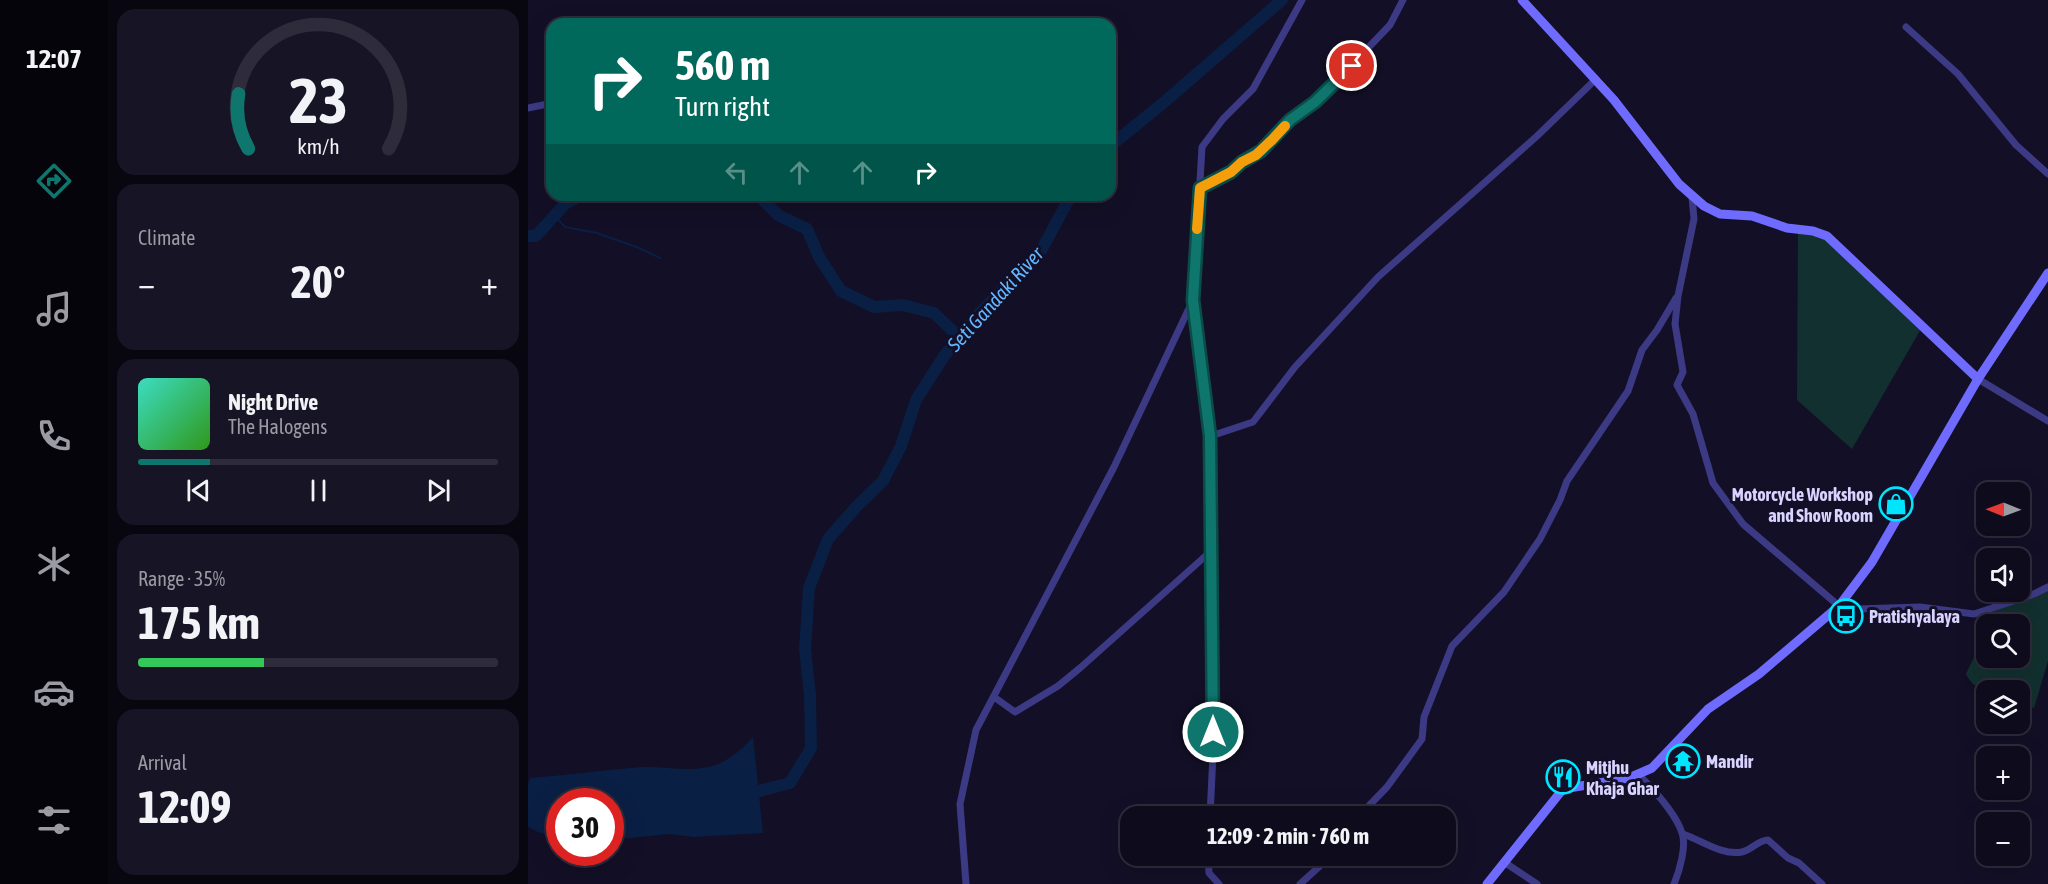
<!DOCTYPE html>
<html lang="en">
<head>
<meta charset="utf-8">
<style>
  :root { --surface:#0e0b1c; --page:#171425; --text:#f1f3f6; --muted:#9b9ba3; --line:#2e2b3b; --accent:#0f766e }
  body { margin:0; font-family:"Asap Condensed",sans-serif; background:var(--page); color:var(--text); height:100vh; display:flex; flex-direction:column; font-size:22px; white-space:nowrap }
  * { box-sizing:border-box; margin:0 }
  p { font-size:20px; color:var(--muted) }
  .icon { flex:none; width:33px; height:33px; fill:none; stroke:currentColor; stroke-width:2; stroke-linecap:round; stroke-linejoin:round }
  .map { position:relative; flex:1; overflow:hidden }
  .drawer { display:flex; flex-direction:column; gap:9px; padding:9px; background:#08060f; width:420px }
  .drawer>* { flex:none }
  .hud { position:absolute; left:18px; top:18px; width:570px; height:183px; border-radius:18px; box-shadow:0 6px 24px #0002,0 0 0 2px var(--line); background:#00695c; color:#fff; overflow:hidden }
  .needle { width:39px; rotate:271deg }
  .fabs { position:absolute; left:1448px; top:482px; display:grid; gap:12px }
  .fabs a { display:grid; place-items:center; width:54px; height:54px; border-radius:12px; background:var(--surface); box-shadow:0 6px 24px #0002,0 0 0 2px var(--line); font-size:30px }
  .speed { position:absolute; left:18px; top:788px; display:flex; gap:12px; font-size:30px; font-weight:700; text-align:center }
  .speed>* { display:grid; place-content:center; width:78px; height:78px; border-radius:50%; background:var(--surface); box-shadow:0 6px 24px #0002,0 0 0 2px var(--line); line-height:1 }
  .speed .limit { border:9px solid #d22; background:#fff; color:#111 }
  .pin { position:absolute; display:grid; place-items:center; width:51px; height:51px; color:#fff; margin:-26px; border:3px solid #fff; border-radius:50%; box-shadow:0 2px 6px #0007 }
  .me { position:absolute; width:66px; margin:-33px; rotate:0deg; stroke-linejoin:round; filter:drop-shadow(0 0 4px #0008) }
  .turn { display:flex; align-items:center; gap:21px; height:126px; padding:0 30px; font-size:27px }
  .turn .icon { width:78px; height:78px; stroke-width:2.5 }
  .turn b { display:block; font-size:42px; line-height:51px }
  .lanes { display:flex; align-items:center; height:57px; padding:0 30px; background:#0003; justify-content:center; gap:30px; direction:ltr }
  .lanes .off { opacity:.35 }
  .big { font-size:45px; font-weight:700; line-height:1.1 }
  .drawer .card { flex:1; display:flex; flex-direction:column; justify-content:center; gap:9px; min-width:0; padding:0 21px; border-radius:18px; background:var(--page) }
  .drawer .dial { align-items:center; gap:0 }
  .dial svg { height:156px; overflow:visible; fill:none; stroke:var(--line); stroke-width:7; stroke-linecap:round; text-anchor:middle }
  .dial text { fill:var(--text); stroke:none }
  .song { display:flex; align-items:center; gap:18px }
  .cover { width:72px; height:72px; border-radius:9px; background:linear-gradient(135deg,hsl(170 70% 55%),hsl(110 70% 35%)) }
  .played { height:6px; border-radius:3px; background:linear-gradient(90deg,var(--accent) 20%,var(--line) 20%) }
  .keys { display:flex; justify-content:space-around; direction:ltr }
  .heat { display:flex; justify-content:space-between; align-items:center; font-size:33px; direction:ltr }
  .charge { height:9px; border-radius:4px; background:linear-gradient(90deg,#34c759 35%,var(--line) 0) }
  .trip { position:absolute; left:592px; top:806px; width:336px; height:60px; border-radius:18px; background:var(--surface); box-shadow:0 6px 24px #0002,0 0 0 2px var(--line); font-weight:700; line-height:60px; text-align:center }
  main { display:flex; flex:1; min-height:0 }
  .dock { display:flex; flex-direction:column; width:108px; justify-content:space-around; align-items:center; background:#06040b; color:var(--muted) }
  .dock .icon { width:42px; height:42px }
  .dock .selected { color:var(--accent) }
  .dock b { font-size:27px; color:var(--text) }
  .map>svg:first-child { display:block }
  .green { fill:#12302f; fill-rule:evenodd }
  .water { fill:#0a1f44 }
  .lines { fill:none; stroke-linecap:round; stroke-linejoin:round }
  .stream { stroke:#0a1f44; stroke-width:2 }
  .river { stroke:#0a1f44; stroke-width:12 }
  .minor { stroke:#3d3a85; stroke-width:7 }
  .secondary { stroke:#6f6bff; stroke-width:9 }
  .route-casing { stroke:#0a4d48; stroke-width:15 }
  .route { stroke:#0f766e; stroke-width:10 }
  .slow { stroke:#f59e0b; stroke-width:10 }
  .labels { text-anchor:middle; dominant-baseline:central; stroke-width:6; stroke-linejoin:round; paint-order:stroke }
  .poi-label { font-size:18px; font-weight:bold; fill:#d9d4ff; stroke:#130f26; text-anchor:start }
  .water-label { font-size:20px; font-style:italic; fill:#62b6ff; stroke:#130f26 }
</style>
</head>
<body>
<main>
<nav class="dock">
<b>12:07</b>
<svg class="icon selected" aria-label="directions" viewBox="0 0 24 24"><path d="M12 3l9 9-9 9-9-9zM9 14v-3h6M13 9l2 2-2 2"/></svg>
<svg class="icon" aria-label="music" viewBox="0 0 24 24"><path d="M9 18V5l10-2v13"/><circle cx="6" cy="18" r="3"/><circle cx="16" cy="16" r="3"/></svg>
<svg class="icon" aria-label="phone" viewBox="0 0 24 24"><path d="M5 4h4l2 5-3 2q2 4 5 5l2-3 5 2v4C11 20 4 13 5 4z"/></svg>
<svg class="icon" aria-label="climate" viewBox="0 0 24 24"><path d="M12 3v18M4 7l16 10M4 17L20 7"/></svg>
<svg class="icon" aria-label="car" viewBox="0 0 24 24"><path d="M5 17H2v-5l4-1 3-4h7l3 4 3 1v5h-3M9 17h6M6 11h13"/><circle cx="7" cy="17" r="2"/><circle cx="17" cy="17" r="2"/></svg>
<svg class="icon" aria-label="filters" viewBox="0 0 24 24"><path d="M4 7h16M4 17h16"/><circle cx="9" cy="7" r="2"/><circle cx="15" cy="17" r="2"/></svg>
</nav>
<section class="drawer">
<div class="card dial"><svg viewBox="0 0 100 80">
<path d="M14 69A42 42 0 1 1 86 69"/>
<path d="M14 69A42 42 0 0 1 9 41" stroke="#0f766e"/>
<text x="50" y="56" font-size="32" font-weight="700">23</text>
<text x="50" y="72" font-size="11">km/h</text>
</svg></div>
<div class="card"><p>Climate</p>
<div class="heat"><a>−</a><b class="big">20°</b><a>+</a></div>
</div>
<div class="card">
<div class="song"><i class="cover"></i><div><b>Night Drive</b><p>The Halogens</p></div></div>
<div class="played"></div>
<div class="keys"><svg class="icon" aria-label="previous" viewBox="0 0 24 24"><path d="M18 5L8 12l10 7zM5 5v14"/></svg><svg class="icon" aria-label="pause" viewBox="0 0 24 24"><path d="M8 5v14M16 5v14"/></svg><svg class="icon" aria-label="next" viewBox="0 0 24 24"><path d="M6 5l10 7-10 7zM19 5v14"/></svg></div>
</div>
<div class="card"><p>Range · 35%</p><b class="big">175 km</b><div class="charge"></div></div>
<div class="card"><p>Arrival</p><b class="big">12:09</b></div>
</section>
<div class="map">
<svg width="1520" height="884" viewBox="0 0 1520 884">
  <rect width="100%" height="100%" fill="#130f26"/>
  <!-- green -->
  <g class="green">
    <polygon points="1270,230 1293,232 1394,327 1324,449 1269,400"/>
    <path d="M1520 587V661L1506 708 1491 703V690C1470 690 1448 696 1438 674 1446 655 1464 633 1446 614ZM1458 624H1491V657H1458Z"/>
  </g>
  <!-- water -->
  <path class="water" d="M225 737 235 833 166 837 141 834 83 840 82 801H32L31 835 12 833 0 827V784L2 778C40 775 77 770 114 767 138 766 165 773 188 765 203 759 214 749 225 737Z"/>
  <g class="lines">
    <!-- stream -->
    <polyline class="stream" points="26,215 37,227 69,233 111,248 132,258"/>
    <!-- river -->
    <g class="river">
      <polyline points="582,146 634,104 754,0"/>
      <polyline points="228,195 234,199 250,215 279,229 291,257 313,291 346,307 375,305 406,313 432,338"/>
      <polyline points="0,236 8,236 37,204 55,195"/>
      <polyline points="216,795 262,783 283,748 282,695 277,649 281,588 300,539 329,506 355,481 373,446 388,400 416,356 446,319 514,249 543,195"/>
    </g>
    <!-- minor -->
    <g class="minor">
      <polyline points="1378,27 1430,74 1488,145 1520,174"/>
      <polyline points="0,108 24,103"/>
      <polyline points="672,188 703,172 714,162 728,155 744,140 765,117 792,98 862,25 875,0"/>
      <polyline points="1164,197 1166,219 1150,296 1147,324 1155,372 1149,385 1165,414 1185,483 1215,524 1311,606 1329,609 1392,607 1446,614 1506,594 1520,587"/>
      <polyline points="1450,379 1520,421"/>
      <polyline points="683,436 725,422 767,367 850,277 1008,137 1068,79"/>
      <polyline points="466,697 487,712 530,686 552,668 682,552"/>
      <path d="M1111 775C1125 789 1148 814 1154 833 1159 846 1151 872 1146 884"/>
      <polyline points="682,816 685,754 683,436 665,300 674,147 695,119 725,89 774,0"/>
      <polyline points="831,816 859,787 894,739 896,717 924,646 976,592 1012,539 1032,500 1039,481 1100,391 1114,350 1129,330 1148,298"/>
      <path d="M1155 834C1173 840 1194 856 1214 852 1224 850 1230 840 1240 840L1260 858 1271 863 1294 884"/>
      <polyline points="680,855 681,873 691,884"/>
      <polyline points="976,862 1009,884"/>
      <polyline points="438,884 432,804 448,730 586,467 665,300"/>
      <polyline points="772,884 792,866 800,855"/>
    </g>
    <!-- secondary -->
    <g class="secondary">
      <polyline points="994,0 1086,100 1151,184 1176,206 1192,214 1224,216 1259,228 1285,231 1299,236 1450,379"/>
      <polyline points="959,884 1035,789 1101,778 1124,768 1180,709 1231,674 1311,606 1344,562 1450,379 1520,273"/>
    </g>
  </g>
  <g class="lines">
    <!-- route casing -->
    <g class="route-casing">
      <polyline id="route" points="685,732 682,436 665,300 672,188 703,172 714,162 733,151 762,120 787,102 824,66"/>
    </g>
    <!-- route -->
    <use href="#route" class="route"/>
    <!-- slow -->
    <polyline class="slow" points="669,229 672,188 703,172 714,162 728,155 744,140 757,126"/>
  </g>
  <!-- icons -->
  <defs>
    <g id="shop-ring" transform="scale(1.725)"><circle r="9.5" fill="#130f26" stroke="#00e5ff" stroke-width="1.5"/><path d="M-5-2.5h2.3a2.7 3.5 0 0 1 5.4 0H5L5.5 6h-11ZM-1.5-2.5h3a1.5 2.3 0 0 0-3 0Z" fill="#00e5ff"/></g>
    <g id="bus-ring" transform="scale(1.725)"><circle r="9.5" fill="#130f26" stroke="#00e5ff" stroke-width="1.5"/><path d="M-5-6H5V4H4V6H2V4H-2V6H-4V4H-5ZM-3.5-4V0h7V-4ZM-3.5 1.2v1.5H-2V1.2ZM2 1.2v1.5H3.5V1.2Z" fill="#00e5ff"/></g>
    <g id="temple-ring" transform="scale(1.725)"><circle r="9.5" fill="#130f26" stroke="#00e5ff" stroke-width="1.5"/><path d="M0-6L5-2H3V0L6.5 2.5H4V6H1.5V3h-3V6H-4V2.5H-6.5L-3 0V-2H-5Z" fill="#00e5ff"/></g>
    <g id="restaurant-ring" transform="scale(1.725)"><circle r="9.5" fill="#130f26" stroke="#00e5ff" stroke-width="1.5"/><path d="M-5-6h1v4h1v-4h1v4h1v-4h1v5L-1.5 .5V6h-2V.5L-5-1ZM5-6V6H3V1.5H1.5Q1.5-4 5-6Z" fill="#00e5ff"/></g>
  </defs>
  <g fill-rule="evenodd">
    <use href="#shop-ring" x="1368" y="504"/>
    <use href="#bus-ring" x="1318" y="616"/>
    <use href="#temple-ring" x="1155" y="761"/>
    <use href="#restaurant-ring" x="1035" y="777"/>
  </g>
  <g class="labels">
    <!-- poi labels -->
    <g class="poi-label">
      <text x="1345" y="494" text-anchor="end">Motorcycle Workshop<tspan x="1345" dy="21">and Show Room</tspan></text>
      <text x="1341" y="616">Pratishyalaya</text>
      <text x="1178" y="761">Mandir</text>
      <text x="1058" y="767">Mitjhu<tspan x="1058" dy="21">Khaja Ghar</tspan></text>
    </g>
    <!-- water labels -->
    <g class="water-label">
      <text transform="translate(467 299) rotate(-48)">Seti Gandaki River</text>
    </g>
  </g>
</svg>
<div class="fabs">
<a><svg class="needle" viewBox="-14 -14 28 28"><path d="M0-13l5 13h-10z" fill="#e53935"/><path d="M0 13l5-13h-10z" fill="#9b9ba3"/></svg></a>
<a><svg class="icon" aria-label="sound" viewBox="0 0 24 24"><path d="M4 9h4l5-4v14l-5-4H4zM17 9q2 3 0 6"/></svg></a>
<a><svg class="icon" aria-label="search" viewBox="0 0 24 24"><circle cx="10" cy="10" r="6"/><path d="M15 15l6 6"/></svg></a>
<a><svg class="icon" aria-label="layers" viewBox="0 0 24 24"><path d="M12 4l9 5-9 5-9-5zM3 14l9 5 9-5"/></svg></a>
<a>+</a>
<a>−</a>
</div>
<div class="speed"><div class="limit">30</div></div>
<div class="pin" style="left:824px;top:66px;background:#d93025"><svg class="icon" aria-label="arrive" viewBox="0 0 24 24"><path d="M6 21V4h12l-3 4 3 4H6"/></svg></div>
<svg class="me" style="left:685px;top:732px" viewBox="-20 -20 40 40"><circle r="17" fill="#0f766e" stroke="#fff" stroke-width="3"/><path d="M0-11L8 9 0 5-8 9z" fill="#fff"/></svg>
<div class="trip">12:09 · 2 min · 760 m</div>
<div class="hud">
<div class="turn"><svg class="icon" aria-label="right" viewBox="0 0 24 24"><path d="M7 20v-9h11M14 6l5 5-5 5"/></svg><div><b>560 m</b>Turn right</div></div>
<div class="lanes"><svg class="icon off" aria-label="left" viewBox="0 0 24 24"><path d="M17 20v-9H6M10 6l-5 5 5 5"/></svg><svg class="icon off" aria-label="ahead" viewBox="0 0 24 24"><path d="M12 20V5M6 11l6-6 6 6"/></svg><svg class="icon off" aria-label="ahead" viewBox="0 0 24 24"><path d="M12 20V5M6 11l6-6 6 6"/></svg><svg class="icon" aria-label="right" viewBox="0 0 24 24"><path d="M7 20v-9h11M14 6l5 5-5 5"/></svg></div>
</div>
</div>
</main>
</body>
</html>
